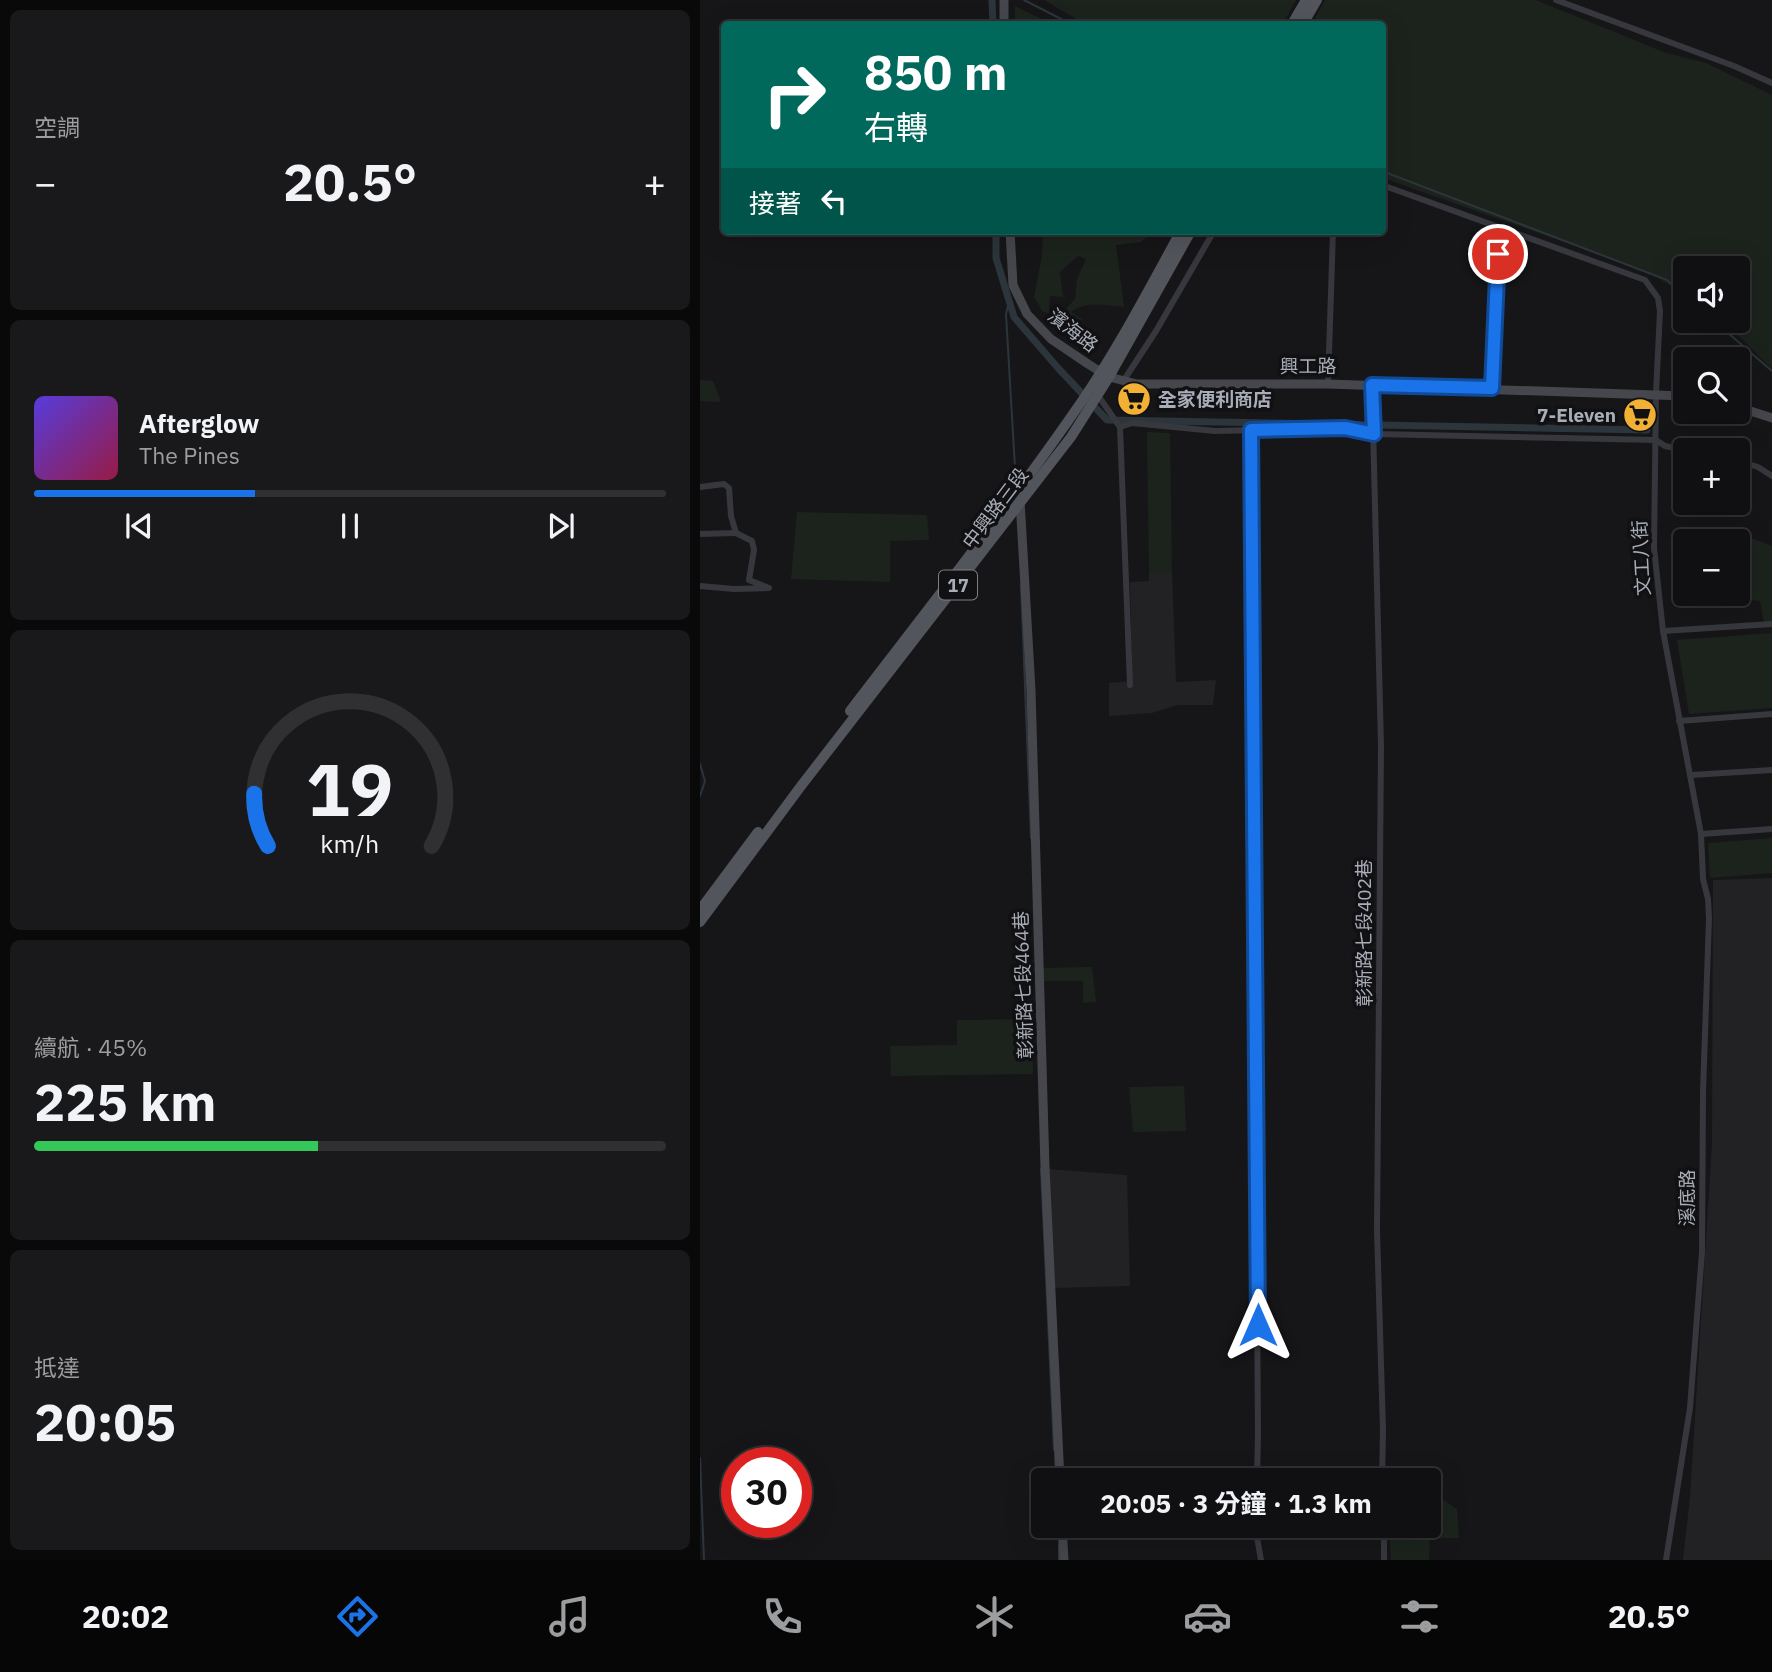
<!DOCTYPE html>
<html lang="zh-TW">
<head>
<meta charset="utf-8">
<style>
  :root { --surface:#101012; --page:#19191b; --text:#f1f3f6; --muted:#9c9d9f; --line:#303032; --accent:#1a73e8 }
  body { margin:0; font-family:"IBM Plex Sans","Noto Sans TC",sans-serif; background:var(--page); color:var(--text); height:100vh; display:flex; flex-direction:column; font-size:26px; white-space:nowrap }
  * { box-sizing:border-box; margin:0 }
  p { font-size:23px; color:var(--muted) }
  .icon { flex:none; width:38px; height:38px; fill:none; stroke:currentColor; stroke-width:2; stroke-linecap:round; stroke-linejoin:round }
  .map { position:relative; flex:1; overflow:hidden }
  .details { display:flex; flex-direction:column; gap:10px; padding:10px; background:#09090a; width:700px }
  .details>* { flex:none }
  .guide { position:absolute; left:21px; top:21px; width:665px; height:214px; border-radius:7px; box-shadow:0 7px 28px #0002,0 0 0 2px var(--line); background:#00695c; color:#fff; overflow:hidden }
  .buttons { position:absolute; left:973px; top:256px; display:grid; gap:14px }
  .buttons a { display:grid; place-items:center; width:77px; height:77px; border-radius:7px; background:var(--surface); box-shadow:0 7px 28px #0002,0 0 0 2px var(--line); font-size:35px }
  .speed { position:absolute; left:21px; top:1447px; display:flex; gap:14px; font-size:35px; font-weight:700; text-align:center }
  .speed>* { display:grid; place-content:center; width:91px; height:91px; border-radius:50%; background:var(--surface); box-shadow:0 7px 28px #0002,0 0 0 2px var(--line); line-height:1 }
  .speed .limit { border:10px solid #d22; background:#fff; color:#111 }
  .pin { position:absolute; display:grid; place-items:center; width:60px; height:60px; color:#fff; margin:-30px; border:4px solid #fff; border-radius:50%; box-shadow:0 2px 7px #0007 }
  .me { position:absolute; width:77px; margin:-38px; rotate:0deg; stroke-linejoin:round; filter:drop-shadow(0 0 5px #0008) }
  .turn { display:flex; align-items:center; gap:24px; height:147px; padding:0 28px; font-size:32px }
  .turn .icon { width:91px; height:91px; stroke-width:2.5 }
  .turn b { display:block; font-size:49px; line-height:60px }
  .then { display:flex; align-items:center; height:66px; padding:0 28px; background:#0003; gap:14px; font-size:26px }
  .big { font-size:52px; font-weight:700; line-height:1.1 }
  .details .card { flex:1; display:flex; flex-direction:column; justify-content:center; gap:10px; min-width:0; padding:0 24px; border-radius:10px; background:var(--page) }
  .details .dial { align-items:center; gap:0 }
  .dial svg { height:182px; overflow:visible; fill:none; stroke:var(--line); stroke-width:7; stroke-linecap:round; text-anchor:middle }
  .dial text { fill:var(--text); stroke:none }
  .song { display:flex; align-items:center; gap:21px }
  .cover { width:84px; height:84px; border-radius:10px; background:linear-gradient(135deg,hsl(250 70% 55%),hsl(340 70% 35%)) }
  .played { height:7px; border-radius:4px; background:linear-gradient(90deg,var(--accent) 35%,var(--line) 35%) }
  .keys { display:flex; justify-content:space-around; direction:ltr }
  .heat { display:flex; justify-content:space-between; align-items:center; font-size:38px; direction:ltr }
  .charge { height:10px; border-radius:5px; background:linear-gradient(90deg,#34c759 45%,var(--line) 0) }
  .trip { position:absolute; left:331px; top:1468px; width:410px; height:70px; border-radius:7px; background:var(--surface); box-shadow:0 7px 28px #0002,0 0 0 2px var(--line); font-weight:700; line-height:70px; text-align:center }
  .dock { display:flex; height:112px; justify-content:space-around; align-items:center; background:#060607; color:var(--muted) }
  .dock .icon { width:49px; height:49px }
  .dock .selected { color:var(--accent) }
  .dock b { font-size:32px; color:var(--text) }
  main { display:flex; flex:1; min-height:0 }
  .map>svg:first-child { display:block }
  .built { fill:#222225 }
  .green { fill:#1c231d }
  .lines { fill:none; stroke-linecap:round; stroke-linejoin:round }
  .stream { stroke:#2c353c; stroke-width:2 }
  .canal { stroke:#2c353c; stroke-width:7 }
  .street { stroke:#37383d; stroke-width:6 }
  .secondary { stroke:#45474d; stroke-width:9 }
  .primary { stroke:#53555c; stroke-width:10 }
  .route-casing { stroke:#114b97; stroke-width:18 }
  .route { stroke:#1a73e8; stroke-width:12 }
  .labels { text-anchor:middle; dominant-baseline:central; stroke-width:7; stroke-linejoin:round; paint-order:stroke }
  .shield { fill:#111113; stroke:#7b7e86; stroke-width:2 }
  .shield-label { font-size:18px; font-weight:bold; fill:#a8adb8 }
  .street-label { font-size:19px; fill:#a8adb8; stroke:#111113 }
  .poi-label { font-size:19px; font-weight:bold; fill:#a8adb8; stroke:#111113; text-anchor:start }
</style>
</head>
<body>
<main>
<section class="details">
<div class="card"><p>空調</p>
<div class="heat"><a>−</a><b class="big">20.5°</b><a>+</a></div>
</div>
<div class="card">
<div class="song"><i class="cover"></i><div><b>Afterglow</b><p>The Pines</p></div></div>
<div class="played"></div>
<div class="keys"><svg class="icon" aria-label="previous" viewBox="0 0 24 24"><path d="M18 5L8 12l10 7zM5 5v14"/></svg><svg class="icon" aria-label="pause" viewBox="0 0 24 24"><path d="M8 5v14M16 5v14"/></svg><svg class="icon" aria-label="next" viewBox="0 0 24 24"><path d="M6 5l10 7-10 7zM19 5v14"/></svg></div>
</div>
<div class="card dial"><svg viewBox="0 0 100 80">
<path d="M14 69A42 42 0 1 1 86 69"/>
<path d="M14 69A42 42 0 0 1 8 46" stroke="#1a73e8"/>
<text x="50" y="56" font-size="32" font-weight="700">19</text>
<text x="50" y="72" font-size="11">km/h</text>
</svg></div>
<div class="card"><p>續航 · 45%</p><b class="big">225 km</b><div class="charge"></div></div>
<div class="card"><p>抵達</p><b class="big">20:05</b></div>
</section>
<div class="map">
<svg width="1072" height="1560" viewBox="0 0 1072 1560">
  <rect width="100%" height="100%" fill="#161618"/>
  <!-- built -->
  <g class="built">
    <polygon points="449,573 472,573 476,682 516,680 513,705 477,705 452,713 409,716 409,683 432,681 430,582 449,581"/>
    <polygon points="1072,878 1072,1560 983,1560 990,1497 1012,1143 1013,880"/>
    <polygon points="348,1169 427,1175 430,1286 354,1288"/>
  </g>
  <!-- green -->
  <g class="green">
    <polygon points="344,0 596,0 583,24 385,24"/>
    <polygon points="625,0 836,0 966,53 1006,63 1072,95 1072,369 1042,339 1018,320 1038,320 1038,268 985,268 985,294 946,271 683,178 682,24 612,24"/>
    <polygon points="315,6 352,24 315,24"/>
    <path d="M343 231H453L441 242 416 245 424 307C405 306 388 300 371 312L383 320 356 329 355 320 375 299 377 279 386 259 378 256 360 272 363 297 350 296 349 313 343 312 334 297 342 256Z"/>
    <polygon points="0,380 13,381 21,402 0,401"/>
    <polygon points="447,432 470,433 472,573 449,573"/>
    <polygon points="97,512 227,515 229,540 190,541 190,582 91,579"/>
    <polygon points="1033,531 1072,546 1072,622 1064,623 1060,601 1042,599 1038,581 1038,541 1028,540"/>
    <polygon points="1072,633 1072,708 989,714 977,640"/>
    <polygon points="1072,838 1072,873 1010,878 1008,843"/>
    <polygon points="392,967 396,1002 383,1003 383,981 344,981 343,968"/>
    <polygon points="332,1019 333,1074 191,1076 190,1046 257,1045 257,1020"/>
    <polygon points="484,1086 486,1131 433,1132 429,1087"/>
    <polygon points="686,1470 725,1474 726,1480 687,1480"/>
    <polygon points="728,1490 757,1509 759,1538 730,1538 729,1560 691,1560 689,1526 728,1526"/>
  </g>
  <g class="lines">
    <!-- stream -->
    <g class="stream">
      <polyline points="324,0 371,24"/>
      <polyline points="682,171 967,280 985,296"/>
      <polyline points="309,301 306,314 316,485"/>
      <polyline points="1013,320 1072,371"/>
      <polyline points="321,585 331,838"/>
      <polyline points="0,764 5,781 0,796"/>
      <polyline points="341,1169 354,1450"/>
      <polyline points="0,1458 4,1560"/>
      <polyline points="359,1545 359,1560"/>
    </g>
    <!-- canal -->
    <g class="canal">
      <polyline points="292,0 293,24"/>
      <polyline points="296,231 296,258 314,317 358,368 407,420 947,430"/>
    </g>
    <!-- street -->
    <g class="street">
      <polyline points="856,0 1034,66 1072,83"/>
      <polyline points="682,185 945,280 958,298 960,311 956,393 954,548 963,631 1001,834 1003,879 1008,899 1009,918 1003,1092 1002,1252 990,1408 966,1560"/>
      <polyline points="424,380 456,331 514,231"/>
      <polyline points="628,384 633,231"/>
      <polyline points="672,385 681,746 677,1230 683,1430 682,1480"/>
      <polyline points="792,388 798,254"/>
      <polyline points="397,394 420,427 430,685"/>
      <polyline points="420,427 432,423 515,431 645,428 674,434 956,440 965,446 985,450"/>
      <polyline points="551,431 558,1435 557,1480"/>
      <polyline points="1038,461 1058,467 1072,476"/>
      <polyline points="0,487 24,484 29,488 31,516 36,533 52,541 54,550 49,580 69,588 34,589 0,586"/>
      <polyline points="0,534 36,533"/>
      <polyline points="963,631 1072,624"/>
      <polyline points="979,721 1072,714"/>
      <polyline points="991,775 1072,770"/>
      <polyline points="1001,834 1072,829"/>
      <polyline points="555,1526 561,1560"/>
      <polyline points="684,1560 684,1526"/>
    </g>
    <!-- secondary -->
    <g class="secondary">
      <polyline points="304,0 304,24"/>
      <polyline points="310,231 313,285 327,314 351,339 388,364 409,377 437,384 628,384 985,396"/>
      <polyline points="1038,407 1072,418"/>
      <polyline points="320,500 331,690 345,1167 360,1480"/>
      <polyline points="362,1526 364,1560"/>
    </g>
    <!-- primary -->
    <g class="primary">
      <polyline points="592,24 606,0"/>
      <polyline points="603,24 617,0"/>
      <path d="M150 711C228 609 309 507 382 401 419 347 449 289 481 231"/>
      <polyline points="0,910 58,832"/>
      <polyline points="0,922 101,786 371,437 409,377 491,231"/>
    </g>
  </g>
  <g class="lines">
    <!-- route casing -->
    <g class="route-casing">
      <polyline id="route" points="558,1325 551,430 645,428 674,434 672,385 792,388 798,254"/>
    </g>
    <!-- route -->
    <use href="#route" class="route"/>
  </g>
  <!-- icons -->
  <defs>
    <g id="supermarket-disc" transform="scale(1.75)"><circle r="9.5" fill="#f2b134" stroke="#111113"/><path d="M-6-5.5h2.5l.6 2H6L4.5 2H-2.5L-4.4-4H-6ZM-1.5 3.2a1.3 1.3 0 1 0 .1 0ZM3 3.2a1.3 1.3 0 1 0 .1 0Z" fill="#111"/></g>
  </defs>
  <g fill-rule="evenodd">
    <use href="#supermarket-disc" x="434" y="399"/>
    <use href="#supermarket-disc" x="940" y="415"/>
  </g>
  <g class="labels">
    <!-- shield labels -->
    <rect class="shield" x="239" y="570.5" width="38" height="29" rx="5"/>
    <g class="shield-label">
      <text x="258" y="585">17</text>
    </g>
    <!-- street labels -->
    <g class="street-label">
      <text transform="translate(373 330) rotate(38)">濱海路</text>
      <text x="608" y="366">興工路</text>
      <text transform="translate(295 508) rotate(-53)">中興路三段</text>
      <text transform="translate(941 558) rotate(-93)">文工八街</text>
      <text transform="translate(664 933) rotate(-90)">彰新路七段402巷</text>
      <text transform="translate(323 985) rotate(-92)">彰新路七段464巷</text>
      <text transform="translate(987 1198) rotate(-90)">溪底路</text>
    </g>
    <!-- poi labels -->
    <g class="poi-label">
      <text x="458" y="399">全家便利商店</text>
      <text x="916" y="415" text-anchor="end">7-Eleven</text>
    </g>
  </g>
</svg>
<div class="buttons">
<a><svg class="icon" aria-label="sound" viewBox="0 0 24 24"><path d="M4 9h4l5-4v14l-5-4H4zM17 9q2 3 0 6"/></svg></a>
<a><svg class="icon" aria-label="search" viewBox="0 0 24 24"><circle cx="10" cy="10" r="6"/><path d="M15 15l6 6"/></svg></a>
<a>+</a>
<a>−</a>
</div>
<div class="speed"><div class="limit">30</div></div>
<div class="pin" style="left:798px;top:254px;background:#d93025"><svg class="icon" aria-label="arrive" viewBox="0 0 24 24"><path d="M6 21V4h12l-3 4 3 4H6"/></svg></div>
<svg class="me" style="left:558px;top:1325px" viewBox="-20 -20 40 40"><path d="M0-17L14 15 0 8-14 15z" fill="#1a73e8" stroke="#fff" stroke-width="4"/></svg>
<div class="trip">20:05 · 3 分鐘 · 1.3 km</div>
<div class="guide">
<div class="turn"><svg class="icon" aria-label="right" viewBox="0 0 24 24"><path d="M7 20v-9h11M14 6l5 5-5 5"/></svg><div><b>850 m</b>右轉</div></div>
<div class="then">接著<svg class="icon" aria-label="left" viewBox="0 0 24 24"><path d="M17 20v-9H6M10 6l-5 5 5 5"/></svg></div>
</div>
</div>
</main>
<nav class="dock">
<b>20:02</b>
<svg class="icon selected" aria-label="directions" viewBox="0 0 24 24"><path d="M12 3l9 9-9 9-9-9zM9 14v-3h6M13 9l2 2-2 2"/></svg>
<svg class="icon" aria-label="music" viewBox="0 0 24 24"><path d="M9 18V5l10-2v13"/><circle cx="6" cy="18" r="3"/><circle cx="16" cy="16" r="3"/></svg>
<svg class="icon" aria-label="phone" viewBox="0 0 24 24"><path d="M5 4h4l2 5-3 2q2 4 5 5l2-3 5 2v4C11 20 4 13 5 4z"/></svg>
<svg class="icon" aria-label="climate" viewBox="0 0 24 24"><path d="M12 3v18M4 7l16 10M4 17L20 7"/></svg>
<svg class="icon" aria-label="car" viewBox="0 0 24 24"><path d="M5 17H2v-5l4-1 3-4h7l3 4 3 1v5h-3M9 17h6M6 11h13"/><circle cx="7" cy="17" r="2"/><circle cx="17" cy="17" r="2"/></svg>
<svg class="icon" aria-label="filters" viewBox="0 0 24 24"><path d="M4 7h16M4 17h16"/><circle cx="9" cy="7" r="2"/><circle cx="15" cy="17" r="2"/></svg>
<b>20.5°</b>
</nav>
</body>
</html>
